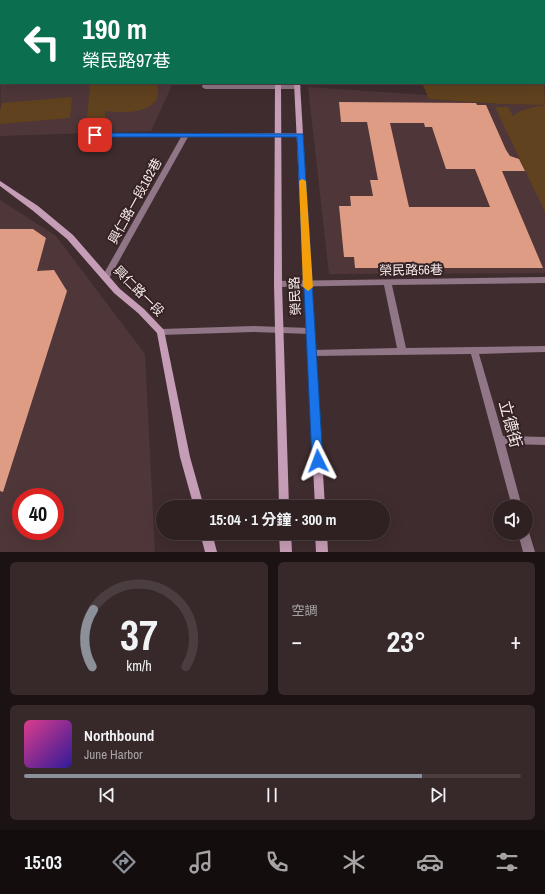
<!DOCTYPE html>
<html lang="zh-TW">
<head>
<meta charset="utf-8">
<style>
  :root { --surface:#2f2122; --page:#37292a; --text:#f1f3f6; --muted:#a7a3a5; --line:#4a3e40; --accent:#8c9099 }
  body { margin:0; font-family:"Archivo Narrow","Noto Sans TC",sans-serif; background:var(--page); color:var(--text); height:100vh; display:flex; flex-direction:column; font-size:15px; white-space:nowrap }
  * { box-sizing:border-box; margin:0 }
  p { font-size:13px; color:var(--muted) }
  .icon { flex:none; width:22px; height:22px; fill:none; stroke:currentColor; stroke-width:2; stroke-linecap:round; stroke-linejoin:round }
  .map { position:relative; height:552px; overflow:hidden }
  .drawer { display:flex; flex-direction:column; gap:10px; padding:10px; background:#1a1213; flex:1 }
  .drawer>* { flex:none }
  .guide { position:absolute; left:0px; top:0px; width:545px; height:84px; box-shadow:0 4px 16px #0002,0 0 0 1px var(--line); background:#0b6e4f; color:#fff; overflow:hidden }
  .buttons { position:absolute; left:493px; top:500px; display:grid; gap:8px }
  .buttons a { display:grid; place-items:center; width:40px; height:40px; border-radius:50%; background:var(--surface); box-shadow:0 4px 16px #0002,0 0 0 1px var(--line); font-size:20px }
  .speed { position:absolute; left:12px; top:488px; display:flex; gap:8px; font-size:20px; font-weight:700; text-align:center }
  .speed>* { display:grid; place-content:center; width:52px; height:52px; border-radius:50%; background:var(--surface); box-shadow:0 4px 16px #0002,0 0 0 1px var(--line); line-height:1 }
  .speed .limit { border:6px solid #d22; background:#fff; color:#111 }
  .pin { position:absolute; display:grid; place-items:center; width:34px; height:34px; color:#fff; margin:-17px; border-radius:8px; box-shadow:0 2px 6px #0006 }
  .me { position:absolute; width:44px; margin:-22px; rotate:357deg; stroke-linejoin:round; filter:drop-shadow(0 0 3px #0008) }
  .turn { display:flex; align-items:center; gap:14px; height:84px; padding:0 16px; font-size:18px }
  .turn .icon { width:52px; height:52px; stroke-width:2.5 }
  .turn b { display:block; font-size:28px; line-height:34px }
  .big { font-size:30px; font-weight:700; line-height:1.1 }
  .drawer .card { flex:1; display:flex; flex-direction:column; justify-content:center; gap:6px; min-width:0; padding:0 14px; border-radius:6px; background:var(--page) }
  .drawer .dial { align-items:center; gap:0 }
  .dial svg { height:104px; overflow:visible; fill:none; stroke:var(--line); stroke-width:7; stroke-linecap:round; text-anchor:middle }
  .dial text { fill:var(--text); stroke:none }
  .song { display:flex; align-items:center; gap:12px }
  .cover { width:48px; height:48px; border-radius:6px; background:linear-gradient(135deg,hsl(330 70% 55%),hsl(250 70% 35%)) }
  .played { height:4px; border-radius:2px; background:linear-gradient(90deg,var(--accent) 80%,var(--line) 80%) }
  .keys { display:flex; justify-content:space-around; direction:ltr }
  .heat { display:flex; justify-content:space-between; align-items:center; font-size:22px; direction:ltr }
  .drawer .tiles { flex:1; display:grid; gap:10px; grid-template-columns:1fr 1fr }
  .card:last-child { grid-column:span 2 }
  .trip { position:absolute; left:156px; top:500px; width:234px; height:40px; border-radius:20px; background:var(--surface); box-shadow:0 4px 16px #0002,0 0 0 1px var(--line); font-weight:700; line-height:40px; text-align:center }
  .tab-bar { display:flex; height:64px; justify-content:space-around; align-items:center; background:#130d0e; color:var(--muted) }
  .tab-bar .icon { width:28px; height:28px }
  .tab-bar .current { color:var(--accent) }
  .tab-bar b { font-size:18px; color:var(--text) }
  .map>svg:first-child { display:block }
  .built { fill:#4f3639; fill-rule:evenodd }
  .green { fill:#60421e }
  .building { fill:#df9c85; fill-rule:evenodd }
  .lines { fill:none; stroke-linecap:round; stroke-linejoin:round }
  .lane { fill:#907686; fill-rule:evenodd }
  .street { fill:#907686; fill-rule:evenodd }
  .secondary { fill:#c69db6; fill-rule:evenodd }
  .route { fill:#1a73e8; stroke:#114b97 }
  .slow { fill:#f59e0b }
  .labels { text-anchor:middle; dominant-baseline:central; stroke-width:4; stroke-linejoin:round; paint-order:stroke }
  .street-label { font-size:13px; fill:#f8ebec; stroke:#342224 }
  .near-street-label { font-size:16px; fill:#f8ebec; stroke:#342224 }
</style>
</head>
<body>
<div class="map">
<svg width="545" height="552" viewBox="0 0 545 552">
  <rect width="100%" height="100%" fill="#3f2c2e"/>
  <!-- built -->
  <g class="built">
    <polygon points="1,41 1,83 173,83 151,131 0,136"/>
    <polygon points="308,87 427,95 430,99 499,104 545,105 545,273 329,274"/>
    <path d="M0 200 56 236 145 354 155 552H0ZM21 497H55V531H21Z"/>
  </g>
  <!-- green -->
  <g class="green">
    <polygon points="544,77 545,105 499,104 429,99 422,83 544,83"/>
    <path d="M90 83H157C157 87 159 92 158 95 153 115 120 113 105 111V118L87 120Z"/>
    <polygon points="72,97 70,118 0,124 0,111 2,103"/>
    <polygon points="538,106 545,106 545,212 495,107 508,107 513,116 520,111"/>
  </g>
  <!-- building -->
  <g class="building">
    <path d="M339 102 476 103 477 105H486L506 150 510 156 519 159 525 171H502L543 268H355L354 257H344L339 206H351L350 196H373L370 180H378L367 122H341ZM390 123H424L425 127H432L446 169H475L490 207H409Z"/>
    <polygon points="0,229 33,229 46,238 37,271 54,270 67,291 3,492 0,491"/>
  </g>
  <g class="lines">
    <!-- lane -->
    <g class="lane">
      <rect x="74" y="0" width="4" height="1"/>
      <polygon points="121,0 126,0 121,1"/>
      <rect x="0" y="17" width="1" height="2"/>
      <polygon points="203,83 209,83 208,85 298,85 301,87 298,89 205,89 202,87"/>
      <polygon points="95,133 300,133 303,135 300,137 188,137 110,277 106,280 102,277 181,137 93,136 93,134"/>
      <polygon points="545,277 545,283 392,285 406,348 545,346 545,352 479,354 503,436 545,437 545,445 505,444 522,507 512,507 471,354 312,356 309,355 308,353 309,351 312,350 397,348 384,285 278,287 274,284 278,281"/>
      <polygon points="526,528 528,529 535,552 523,552 518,533 526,533"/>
    </g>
    <!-- street -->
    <g class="street">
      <polygon points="498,0 503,0 498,1"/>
      <rect x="544" y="58" width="1" height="4"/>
      <polygon points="253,326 310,328 313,329 314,331 313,333 310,334 253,332 161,335 158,334 157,332 158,330 161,329"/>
    </g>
    <!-- secondary -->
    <g class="secondary">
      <rect x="260" y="0" width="5" height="1"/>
      <polygon points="346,0 351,0 346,1"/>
      <polygon points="363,0 369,0 363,1"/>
      <polygon points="275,83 281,83 282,284 289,507 279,507 274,284"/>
      <polygon points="294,83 300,83 325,507 315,507"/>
      <polygon points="0,181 38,206 73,235 120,289 144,309 164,330 190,457 204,507 194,507 180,457 157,333 138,313 114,293 67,239 32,210 0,186"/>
      <polygon points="200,533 212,533 217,552 205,552"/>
      <polygon points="279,533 291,533 292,552 280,552"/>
      <polygon points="315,533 327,533 328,552 316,552"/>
    </g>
  </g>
  <!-- route -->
  <polygon class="route" points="92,133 303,134 323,461 322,464 318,466 313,464 312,461 297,137 95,137 91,135"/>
  <!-- slow -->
  <polygon class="slow" points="302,179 306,181 313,287 308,291 303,287 299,181"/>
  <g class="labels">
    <!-- street labels -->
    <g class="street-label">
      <text transform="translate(135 201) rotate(-61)">興仁路一段162巷</text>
      <text transform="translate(411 270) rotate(-1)">榮民路56巷</text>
      <text transform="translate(139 291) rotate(45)">興仁路一段</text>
      <text transform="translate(295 296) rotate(-93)">榮民路</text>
    </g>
    <!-- near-street labels -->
    <g class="near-street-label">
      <text transform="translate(511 424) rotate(75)">立德街</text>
    </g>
  </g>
</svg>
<div class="buttons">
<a><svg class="icon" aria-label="sound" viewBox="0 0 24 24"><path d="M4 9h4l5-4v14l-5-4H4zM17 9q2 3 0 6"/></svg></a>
</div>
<div class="speed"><div class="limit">40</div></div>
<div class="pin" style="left:95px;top:135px;background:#d93025"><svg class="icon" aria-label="arrive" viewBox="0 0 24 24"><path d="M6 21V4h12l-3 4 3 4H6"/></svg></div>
<svg class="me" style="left:318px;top:461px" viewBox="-20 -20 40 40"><path d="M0-17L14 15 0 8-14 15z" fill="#1a73e8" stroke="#fff" stroke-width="4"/></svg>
<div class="trip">15:04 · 1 分鐘 · 300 m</div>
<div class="guide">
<div class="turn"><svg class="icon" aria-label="left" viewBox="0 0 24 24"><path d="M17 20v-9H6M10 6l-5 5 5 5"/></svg><div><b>190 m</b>榮民路97巷</div></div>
</div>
</div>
<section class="drawer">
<div class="tiles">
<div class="card dial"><svg viewBox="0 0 100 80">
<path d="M14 69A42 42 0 1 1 86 69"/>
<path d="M14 69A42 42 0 0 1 15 25" stroke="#8c9099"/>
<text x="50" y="56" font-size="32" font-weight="700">37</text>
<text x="50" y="72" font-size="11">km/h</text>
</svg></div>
<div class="card"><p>空調</p>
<div class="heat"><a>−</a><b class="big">23°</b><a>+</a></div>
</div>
<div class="card">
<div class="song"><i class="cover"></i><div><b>Northbound</b><p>June Harbor</p></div></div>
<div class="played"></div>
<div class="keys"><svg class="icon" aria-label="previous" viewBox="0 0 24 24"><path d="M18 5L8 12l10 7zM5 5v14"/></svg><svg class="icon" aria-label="pause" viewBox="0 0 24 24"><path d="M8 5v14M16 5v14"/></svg><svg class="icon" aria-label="next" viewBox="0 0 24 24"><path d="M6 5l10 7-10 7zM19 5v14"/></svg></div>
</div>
</div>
</section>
<nav class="tab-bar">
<b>15:03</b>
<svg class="icon current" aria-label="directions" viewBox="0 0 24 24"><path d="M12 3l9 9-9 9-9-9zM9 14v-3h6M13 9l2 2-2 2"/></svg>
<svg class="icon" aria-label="music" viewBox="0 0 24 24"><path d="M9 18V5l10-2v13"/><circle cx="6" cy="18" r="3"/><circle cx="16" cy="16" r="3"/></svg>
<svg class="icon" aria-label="phone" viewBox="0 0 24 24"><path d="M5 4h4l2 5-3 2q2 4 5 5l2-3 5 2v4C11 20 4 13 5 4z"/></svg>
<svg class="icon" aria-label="climate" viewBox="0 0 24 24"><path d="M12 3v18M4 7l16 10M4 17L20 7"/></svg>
<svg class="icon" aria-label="car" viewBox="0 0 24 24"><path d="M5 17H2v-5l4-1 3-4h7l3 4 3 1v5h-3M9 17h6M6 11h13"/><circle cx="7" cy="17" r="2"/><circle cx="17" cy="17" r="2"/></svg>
<svg class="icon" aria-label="filters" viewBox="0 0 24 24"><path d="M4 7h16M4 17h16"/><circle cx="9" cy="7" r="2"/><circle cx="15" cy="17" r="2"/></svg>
</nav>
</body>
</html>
